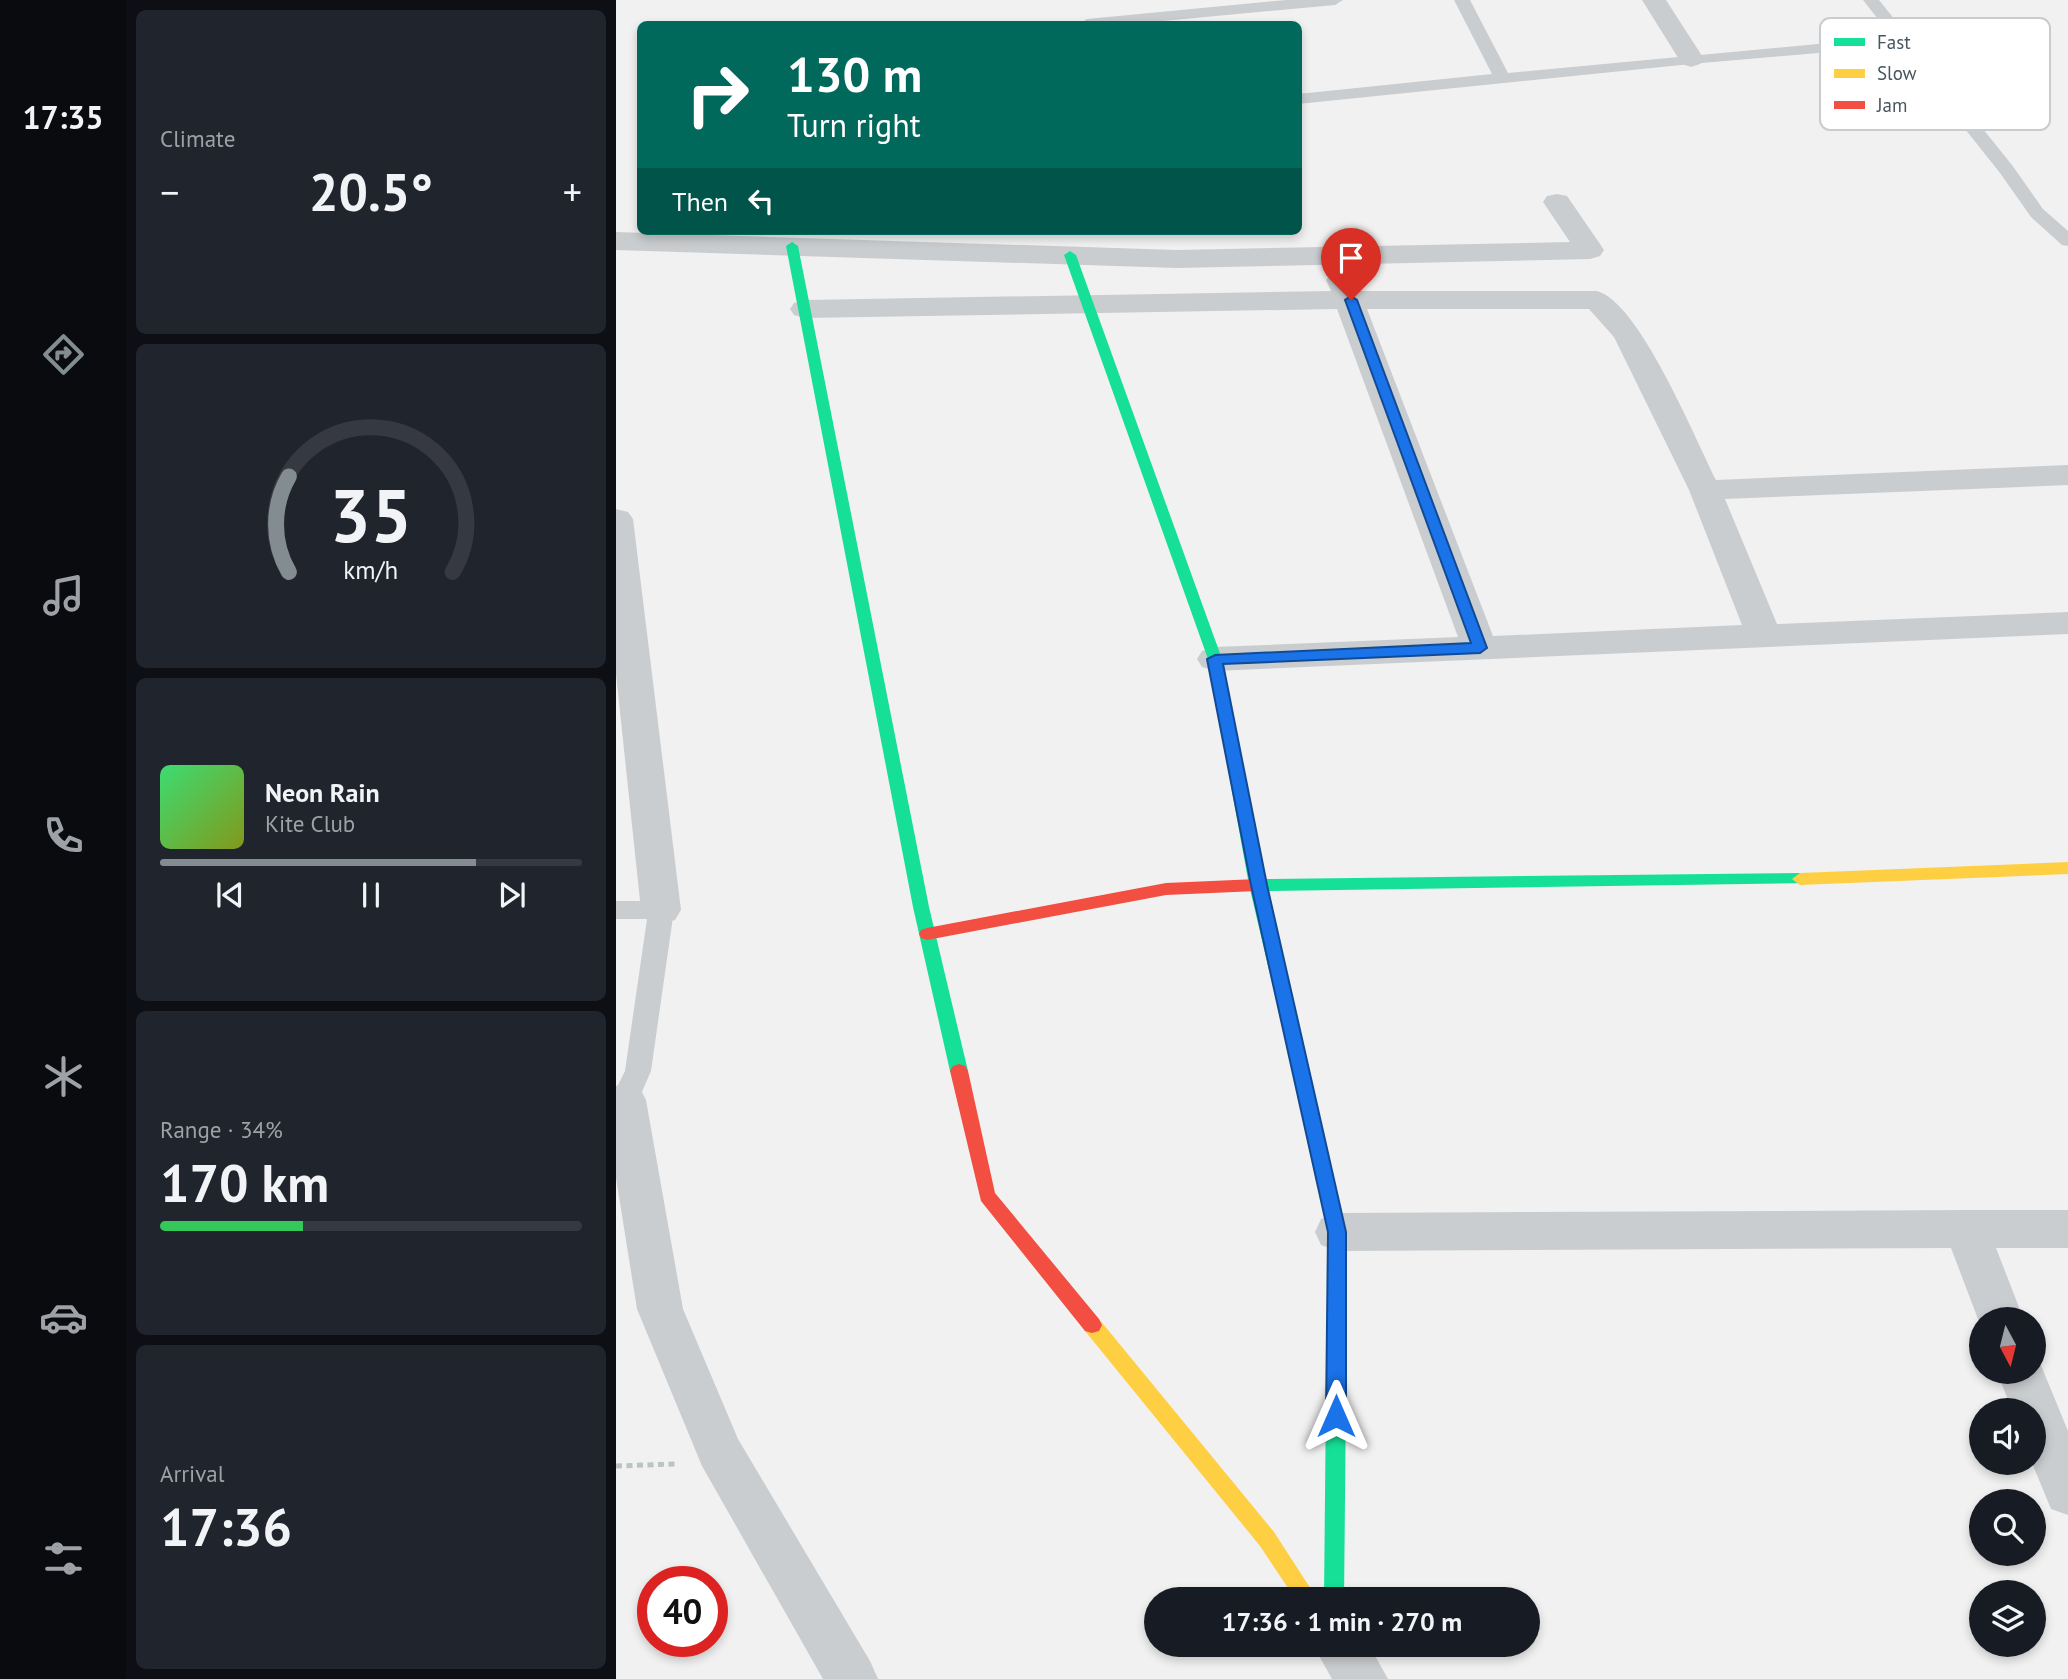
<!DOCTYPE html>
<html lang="en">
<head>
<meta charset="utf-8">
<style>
  :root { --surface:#171b24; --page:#20242c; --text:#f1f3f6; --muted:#9ea1a6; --line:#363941; --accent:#828c91 }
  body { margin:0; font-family:"PT Sans",sans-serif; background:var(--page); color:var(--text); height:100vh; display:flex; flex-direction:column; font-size:26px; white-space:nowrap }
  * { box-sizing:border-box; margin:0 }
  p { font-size:23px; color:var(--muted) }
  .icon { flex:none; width:38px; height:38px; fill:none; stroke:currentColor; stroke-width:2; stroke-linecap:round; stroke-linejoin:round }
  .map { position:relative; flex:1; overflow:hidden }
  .sheet { display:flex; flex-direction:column; gap:10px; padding:10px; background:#0d0f14; width:490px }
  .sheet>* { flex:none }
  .guide { position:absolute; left:21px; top:21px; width:665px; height:214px; border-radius:10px; box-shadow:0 4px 10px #0003; background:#00695c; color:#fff; overflow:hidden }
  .needle { width:46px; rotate:173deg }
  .buttons { position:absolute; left:1353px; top:1307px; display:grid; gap:14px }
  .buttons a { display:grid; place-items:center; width:77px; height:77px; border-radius:50%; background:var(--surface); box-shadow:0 4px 10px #0003; font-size:35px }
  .speed { position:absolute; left:21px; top:1566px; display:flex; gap:14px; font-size:35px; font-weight:700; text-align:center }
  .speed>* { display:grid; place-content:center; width:91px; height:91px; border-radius:50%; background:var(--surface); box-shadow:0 4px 10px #0003; line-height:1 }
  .speed .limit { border:10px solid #d22; background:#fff; color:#111 }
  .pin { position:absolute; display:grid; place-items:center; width:60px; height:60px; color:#fff; margin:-72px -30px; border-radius:50% 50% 50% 0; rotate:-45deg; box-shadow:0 0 7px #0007 }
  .pin .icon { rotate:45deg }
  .me { position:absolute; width:77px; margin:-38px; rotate:0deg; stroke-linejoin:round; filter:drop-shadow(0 0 5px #0008) }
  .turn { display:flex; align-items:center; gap:24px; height:147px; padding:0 35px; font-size:32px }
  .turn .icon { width:91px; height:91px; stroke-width:2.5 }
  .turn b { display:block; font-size:49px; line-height:60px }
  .then { display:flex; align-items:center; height:66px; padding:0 35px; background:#0003; gap:14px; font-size:26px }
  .big { font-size:52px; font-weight:600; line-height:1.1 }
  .sheet .widget { flex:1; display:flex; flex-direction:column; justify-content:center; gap:10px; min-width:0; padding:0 24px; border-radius:10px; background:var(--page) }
  .sheet .dial { align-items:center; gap:0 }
  .dial svg { height:182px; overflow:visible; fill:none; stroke:var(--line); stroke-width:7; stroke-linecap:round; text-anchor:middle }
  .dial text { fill:var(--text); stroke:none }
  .song { display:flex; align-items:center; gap:21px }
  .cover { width:84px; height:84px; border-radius:10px; background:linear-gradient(135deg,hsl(140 70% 55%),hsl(70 70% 35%)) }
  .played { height:7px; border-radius:4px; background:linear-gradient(90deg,var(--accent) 75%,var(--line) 75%) }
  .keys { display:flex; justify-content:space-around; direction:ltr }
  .heat { display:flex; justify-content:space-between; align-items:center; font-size:38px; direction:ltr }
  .charge { height:10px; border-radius:5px; background:linear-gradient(90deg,#34c759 34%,var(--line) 0) }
  .trip { position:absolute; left:528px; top:1587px; width:396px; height:70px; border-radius:35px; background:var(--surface); box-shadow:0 4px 10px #0003; font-weight:600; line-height:70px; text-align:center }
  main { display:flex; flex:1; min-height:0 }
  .dock { display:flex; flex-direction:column; width:126px; justify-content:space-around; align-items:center; background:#090b0e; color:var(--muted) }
  .dock .icon { width:49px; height:49px }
  .dock .current { color:var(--accent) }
  .dock b { font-size:32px; color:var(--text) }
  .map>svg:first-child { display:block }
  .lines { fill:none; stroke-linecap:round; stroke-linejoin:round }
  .path { stroke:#b8c5c0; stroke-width:5; stroke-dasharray:6 4.5; stroke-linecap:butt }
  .lane { fill:#cacdcf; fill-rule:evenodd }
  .street { fill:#cacdcf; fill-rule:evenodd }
  .fast { fill:#16e098; fill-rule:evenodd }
  .slow { fill:#ffcf43; fill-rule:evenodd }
  .jam { fill:#f24e42; fill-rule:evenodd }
  .route { fill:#1a73e8; stroke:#114b97; stroke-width:2 }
  .key { fill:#fff; stroke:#c8cccf; stroke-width:2 }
  .key-label { font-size:19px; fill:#47565e }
</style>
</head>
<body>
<main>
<nav class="dock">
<b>17:35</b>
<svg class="icon current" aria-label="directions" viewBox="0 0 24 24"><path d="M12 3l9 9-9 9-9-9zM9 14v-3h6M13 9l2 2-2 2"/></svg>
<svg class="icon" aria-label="music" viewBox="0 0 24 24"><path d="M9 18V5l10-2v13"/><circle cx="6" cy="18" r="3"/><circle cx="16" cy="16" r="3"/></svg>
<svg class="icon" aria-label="phone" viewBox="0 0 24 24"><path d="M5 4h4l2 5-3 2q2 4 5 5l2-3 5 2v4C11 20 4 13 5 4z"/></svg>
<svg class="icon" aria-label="climate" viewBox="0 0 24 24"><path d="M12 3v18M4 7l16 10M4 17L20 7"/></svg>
<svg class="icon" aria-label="car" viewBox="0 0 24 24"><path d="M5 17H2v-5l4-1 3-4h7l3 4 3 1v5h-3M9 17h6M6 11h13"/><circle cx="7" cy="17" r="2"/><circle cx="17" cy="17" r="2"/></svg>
<svg class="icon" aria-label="filters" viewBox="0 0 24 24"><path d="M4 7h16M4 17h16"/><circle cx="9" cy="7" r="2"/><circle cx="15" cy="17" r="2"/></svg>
</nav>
<section class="sheet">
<div class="widget"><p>Climate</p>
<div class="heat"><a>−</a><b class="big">20.5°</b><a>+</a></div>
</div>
<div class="widget dial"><svg viewBox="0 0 100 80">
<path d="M14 69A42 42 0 1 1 86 69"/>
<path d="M14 69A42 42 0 0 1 14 27" stroke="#828c91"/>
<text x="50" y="56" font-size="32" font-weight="700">35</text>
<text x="50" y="72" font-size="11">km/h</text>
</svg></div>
<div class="widget">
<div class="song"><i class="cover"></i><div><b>Neon Rain</b><p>Kite Club</p></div></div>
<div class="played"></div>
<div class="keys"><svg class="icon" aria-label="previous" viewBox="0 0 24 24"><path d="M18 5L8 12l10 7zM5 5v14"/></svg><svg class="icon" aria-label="pause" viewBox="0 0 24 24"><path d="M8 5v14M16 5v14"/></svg><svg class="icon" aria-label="next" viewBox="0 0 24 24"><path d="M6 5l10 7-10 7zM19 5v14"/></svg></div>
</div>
<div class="widget"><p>Range · 34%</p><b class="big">170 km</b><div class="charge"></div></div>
<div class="widget"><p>Arrival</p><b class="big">17:36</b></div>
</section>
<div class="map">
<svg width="1452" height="1679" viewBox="0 0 1452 1679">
  <rect width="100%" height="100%" fill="#f1f1f1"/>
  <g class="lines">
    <!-- path -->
    <polyline class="path" points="0,1466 59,1464"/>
    <!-- lane -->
    <g class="lane">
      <polygon points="670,0 727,0 719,5 515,24 463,24 471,19"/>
      <polygon points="838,0 854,0 892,73 1276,37 1247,0 1263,0 1396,165 1427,209 1452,231 1452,246 1446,245 1415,217 1384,173 1283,46 1075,64 682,104 682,94 876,74"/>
      <polygon points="0,901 45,901 54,904 58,910 35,1071 19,1108 0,1111 0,1089 9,1071 31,919 0,919"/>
    </g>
    <!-- street -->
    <g class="street">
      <polygon points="1026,0 1050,0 1088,59 1084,64 1075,67 1066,64"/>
      <polygon points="941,194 951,196 984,244 988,250 984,256 974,259 561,268 0,250 0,232 561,250 954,242 927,202 931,196"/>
      <path d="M725 271 735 274 744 291H981C1023 302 1079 438 1100 480L1452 465V485L1109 499 1161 624 1452 612V634L599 671 586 667 581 659 586 651 599 647 842 637 721 309 189 318 178 315 174 309 178 303 189 300 715 291 710 280 715 274ZM751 309H973L998 337 1073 490 1126 625 877 636Z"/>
      <polygon points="0,509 12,512 17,519 65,910 59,920 45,924 31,920 25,910 0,674"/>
      <polygon points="9,1083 24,1088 30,1100 67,1309 122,1439 254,1661 262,1679 207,1679 86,1466 21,1309 0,1178 0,1086"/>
      <polygon points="1350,1210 1452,1210 1452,1248 1380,1248 1408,1320 1365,1320 1365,1327 1335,1248 721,1251 705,1245 699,1232 705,1219 721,1213"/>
      <polygon points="1418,1356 1422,1358 1452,1431 1452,1515 1435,1509 1416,1463 1418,1410 1396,1410 1381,1372 1418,1372"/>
      <polygon points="697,1645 753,1645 772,1679 716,1679"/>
    </g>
    <!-- fast -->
    <g class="fast">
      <polygon points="176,242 182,246 313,907 352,1071 349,1076 343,1078 337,1076 334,1071 297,907 170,246"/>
      <polygon points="454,251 460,255 606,659 650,879 1184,873 1190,875 1192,879 1190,883 652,891 710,1144 707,1149 701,1151 695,1149 633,885 592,659 448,255"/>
      <polygon points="720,1385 727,1388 730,1394 728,1600 708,1600 710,1394 713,1388"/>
    </g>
    <!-- slow -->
    <g class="slow">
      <polygon points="1452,862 1452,874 1184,885 1176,879 1184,873"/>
      <polygon points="476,1317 483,1319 658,1532 702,1600 680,1600 644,1546 469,1331 466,1325 469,1319"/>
    </g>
    <!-- jam -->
    <g class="jam">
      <polygon points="641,879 649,885 641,891 550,895 311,940 305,938 303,934 305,930 311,928 550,883"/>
      <polygon points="343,1064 349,1066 352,1071 379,1193 483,1319 486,1325 483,1331 476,1333 469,1331 365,1201 334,1071 337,1066"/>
      <polygon points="701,1137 707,1139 710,1144 730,1232 730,1394 727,1400 720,1403 713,1400 710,1394 712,1232 692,1144 695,1139"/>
    </g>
  </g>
  <!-- route -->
  <polygon class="route" points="735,296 741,300 871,648 864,653 607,664 651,885 730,1232 730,1416 727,1422 720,1425 713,1422 710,1416 712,1232 635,885 591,659 599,655 855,643 729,300"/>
  <!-- legend -->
  <rect x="1204" y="18" width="230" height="112" rx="10" class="key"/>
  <rect x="1218" y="38" width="31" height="8" fill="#16e098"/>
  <rect x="1218" y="69" width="31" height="9" fill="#ffcf43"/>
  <rect x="1218" y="101" width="31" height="8" fill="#f24e42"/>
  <g class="key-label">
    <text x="1261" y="49">Fast</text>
    <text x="1261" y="80">Slow</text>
    <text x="1261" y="112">Jam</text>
  </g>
</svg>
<div class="buttons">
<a><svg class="needle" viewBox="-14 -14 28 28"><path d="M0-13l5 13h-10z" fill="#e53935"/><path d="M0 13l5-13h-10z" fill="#9ea1a6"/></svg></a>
<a><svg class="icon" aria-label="sound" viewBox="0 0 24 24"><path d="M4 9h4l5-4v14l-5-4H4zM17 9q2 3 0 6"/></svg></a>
<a><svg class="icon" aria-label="search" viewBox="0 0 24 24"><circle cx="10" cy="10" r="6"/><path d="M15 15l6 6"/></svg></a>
<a><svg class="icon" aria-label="layers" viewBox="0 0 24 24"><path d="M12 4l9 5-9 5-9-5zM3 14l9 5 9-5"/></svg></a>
</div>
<div class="speed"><div class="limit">40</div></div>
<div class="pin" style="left:735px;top:300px;background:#d93025"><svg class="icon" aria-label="arrive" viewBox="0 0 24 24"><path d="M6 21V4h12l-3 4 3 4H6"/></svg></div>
<svg class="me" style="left:720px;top:1416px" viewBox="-20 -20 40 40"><path d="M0-17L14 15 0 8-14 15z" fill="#1a73e8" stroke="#fff" stroke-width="4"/></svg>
<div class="trip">17:36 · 1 min · 270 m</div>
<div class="guide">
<div class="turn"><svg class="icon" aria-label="right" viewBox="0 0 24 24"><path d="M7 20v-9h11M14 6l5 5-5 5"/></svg><div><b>130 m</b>Turn right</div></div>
<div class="then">Then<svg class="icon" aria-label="left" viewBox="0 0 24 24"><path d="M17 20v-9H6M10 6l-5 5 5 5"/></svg></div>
</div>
</div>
</main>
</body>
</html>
